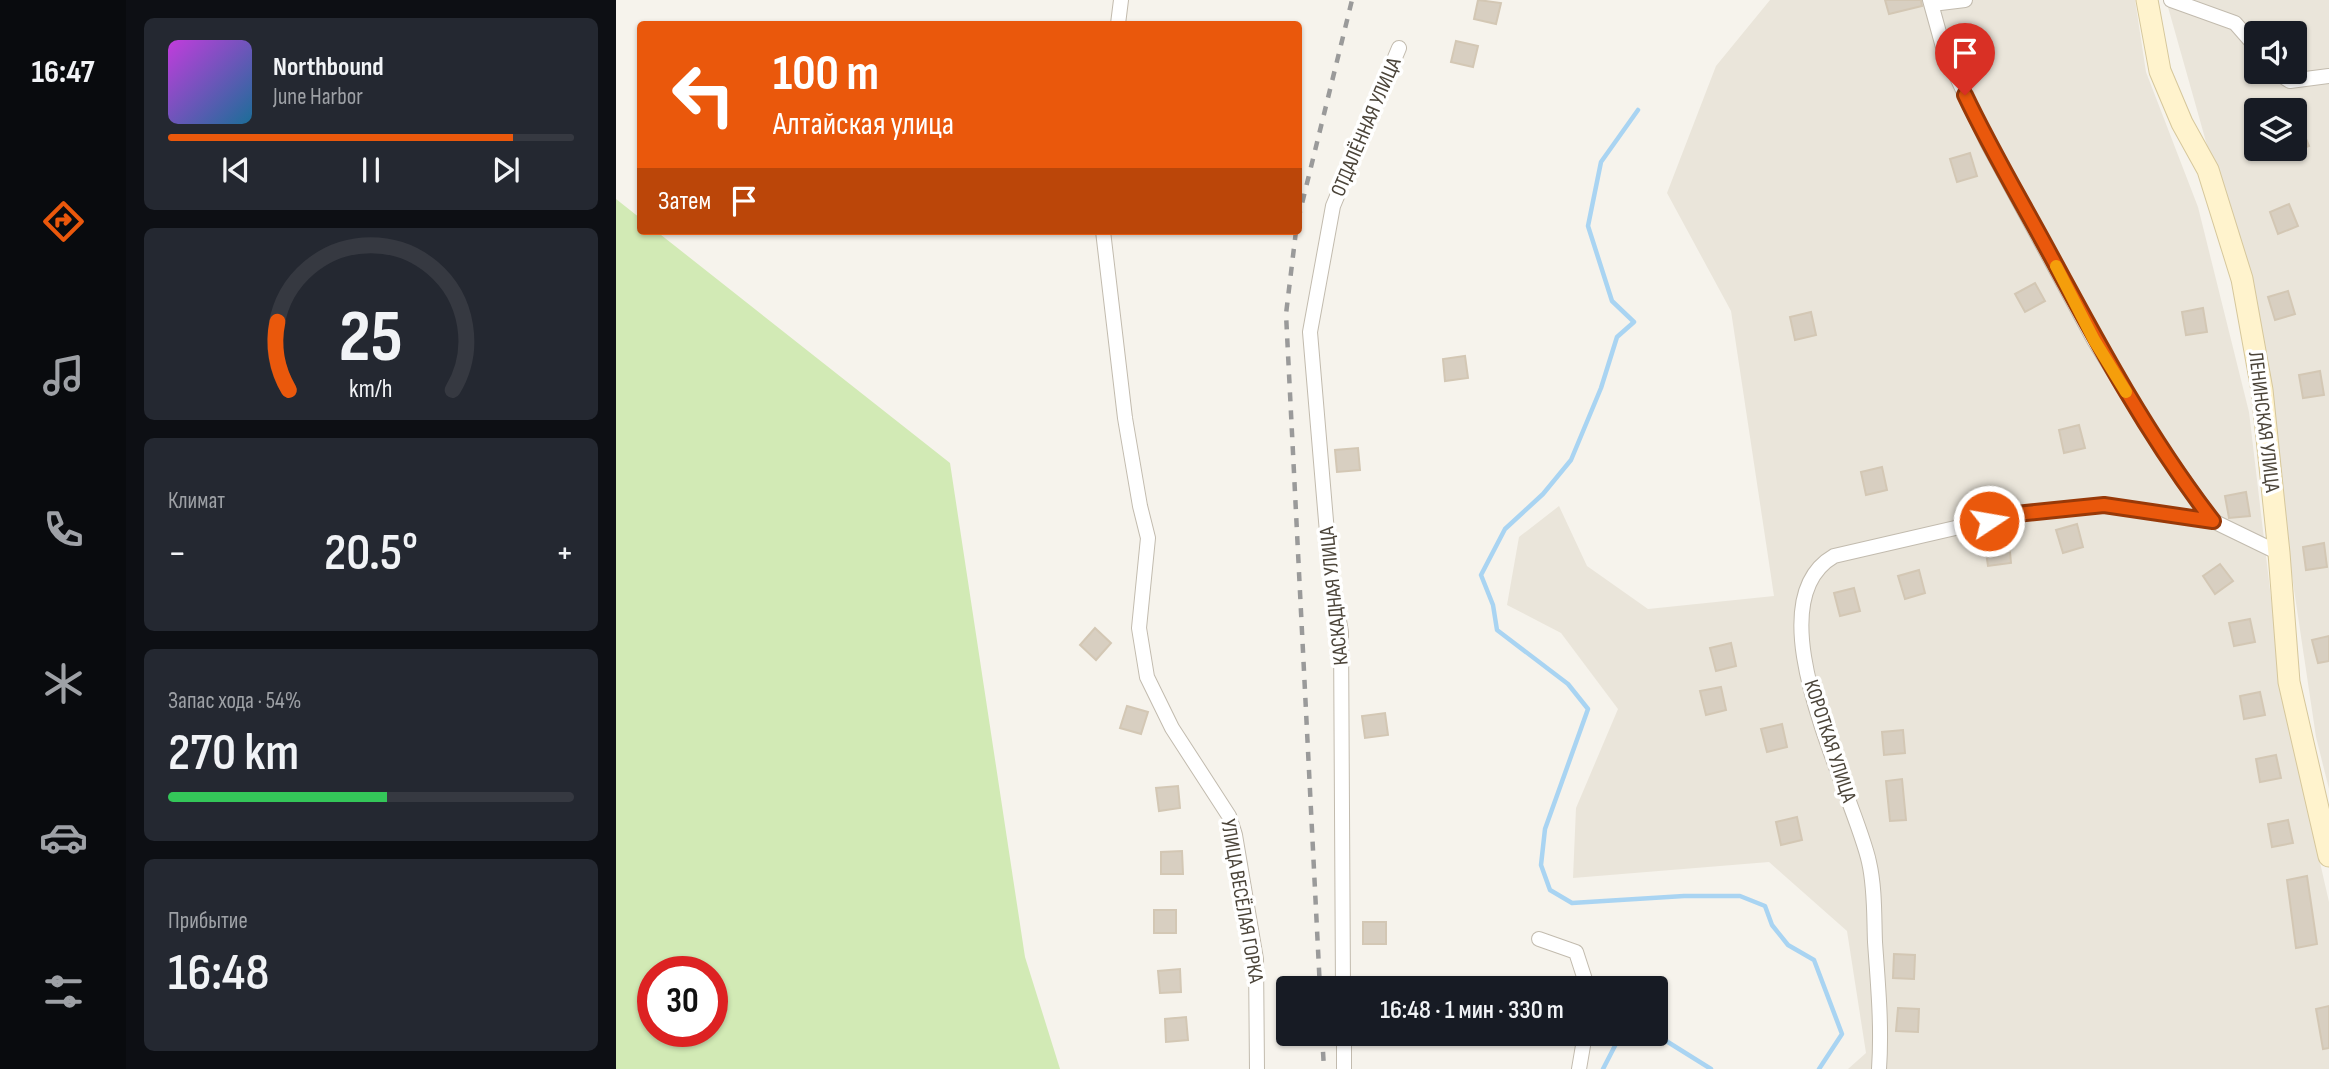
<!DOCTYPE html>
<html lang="ru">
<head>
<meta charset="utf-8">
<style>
  :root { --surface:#171b24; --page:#242831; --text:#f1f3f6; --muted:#9ea1a6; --line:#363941; --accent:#ea580c }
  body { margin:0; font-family:"Sofia Sans Condensed",sans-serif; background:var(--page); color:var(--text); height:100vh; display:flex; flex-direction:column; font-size:26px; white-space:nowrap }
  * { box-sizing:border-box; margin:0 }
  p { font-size:23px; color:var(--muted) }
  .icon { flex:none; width:38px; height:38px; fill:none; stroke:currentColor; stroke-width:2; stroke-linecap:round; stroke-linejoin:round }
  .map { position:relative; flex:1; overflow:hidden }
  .side { display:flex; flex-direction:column; gap:18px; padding:18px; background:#0d0f14; width:490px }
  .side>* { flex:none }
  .hud { position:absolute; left:21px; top:21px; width:665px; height:214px; border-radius:7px; box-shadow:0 2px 5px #0004; background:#ea580c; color:#fff; overflow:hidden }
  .fabs { position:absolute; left:1628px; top:21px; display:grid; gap:14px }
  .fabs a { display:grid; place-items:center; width:63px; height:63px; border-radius:7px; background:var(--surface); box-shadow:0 2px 5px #0004; font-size:35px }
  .speed { position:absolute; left:21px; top:956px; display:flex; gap:14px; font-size:35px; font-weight:700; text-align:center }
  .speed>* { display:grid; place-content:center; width:91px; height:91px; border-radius:50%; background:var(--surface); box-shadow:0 2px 5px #0004; line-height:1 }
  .speed .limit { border:10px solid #d22; background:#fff; color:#111 }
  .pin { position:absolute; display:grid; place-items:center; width:60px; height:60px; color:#fff; margin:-72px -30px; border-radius:50% 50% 50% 0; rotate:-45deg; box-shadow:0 0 7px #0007 }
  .pin .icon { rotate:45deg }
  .me { position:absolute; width:77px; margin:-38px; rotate:78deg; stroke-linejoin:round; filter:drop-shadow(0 0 5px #0008) }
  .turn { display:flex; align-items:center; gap:24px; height:147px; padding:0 21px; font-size:32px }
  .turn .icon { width:91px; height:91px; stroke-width:2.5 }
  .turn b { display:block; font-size:49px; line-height:60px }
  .then { display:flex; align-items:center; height:66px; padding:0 21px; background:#0003; gap:14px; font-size:26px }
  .big { font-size:52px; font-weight:600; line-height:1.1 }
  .side .card { flex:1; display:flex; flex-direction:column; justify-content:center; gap:10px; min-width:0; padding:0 24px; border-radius:10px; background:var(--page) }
  .side .dial { align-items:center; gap:0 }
  .dial svg { height:182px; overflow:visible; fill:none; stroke:var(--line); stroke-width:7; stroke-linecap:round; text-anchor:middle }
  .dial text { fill:var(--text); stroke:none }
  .song { display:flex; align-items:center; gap:21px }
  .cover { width:84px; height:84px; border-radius:10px; background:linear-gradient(135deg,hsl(290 70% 55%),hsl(200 70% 35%)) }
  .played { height:7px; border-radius:4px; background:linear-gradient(90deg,var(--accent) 85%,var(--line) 85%) }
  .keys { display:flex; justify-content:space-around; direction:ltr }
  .heat { display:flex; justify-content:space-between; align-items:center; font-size:38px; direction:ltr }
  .charge { height:10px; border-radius:5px; background:linear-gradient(90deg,#34c759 54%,var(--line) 0) }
  .trip { position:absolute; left:660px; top:976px; width:392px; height:70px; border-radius:7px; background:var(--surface); box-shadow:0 2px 5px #0004; font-weight:600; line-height:70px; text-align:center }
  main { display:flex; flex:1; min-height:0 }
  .menu { display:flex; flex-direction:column; width:126px; justify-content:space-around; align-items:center; background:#090b0e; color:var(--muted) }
  .menu .icon { width:49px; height:49px }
  .menu .selected { color:var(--accent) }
  .menu b { font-size:32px; color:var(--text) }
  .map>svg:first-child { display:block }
  .residential { fill:#eae5da; fill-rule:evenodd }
  .green { fill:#d2eab5; fill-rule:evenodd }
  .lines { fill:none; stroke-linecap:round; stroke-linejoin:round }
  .stream { stroke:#a9d4f2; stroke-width:4.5 }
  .building { fill:#d8cfc1; stroke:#d3c7b4; stroke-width:2 }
  .street-casing { stroke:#c2bbae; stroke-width:16 }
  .secondary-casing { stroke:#d6c79b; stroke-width:23 }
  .street { stroke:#fff; stroke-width:14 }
  .secondary { stroke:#fff3cd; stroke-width:21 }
  .rail { stroke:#9a9a9a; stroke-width:4.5; stroke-dasharray:9 9; stroke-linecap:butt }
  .route-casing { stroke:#983908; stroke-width:18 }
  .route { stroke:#ea580c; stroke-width:12 }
  .slow { stroke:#f59e0b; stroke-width:12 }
  .labels { text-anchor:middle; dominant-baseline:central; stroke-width:7; stroke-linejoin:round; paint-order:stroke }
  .street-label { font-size:21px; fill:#4b4439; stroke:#fff }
</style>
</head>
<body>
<main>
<nav class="menu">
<b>16:47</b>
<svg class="icon selected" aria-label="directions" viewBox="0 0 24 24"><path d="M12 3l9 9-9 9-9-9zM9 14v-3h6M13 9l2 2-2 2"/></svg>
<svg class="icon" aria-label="music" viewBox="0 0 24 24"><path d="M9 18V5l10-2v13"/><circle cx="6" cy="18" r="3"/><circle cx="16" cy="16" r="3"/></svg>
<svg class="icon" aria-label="phone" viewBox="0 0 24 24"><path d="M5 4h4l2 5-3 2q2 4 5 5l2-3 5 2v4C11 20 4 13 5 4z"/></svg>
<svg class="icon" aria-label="climate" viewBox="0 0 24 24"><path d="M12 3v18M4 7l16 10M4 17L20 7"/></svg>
<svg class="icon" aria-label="car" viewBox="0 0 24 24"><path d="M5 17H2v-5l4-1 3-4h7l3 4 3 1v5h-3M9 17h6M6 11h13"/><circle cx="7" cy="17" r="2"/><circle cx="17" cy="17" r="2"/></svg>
<svg class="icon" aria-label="filters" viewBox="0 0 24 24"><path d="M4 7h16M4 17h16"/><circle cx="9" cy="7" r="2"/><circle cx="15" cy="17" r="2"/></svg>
</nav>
<section class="side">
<div class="card">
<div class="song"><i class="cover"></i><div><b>Northbound</b><p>June Harbor</p></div></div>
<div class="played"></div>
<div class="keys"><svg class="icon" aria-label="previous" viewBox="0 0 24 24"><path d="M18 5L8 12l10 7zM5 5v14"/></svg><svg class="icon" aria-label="pause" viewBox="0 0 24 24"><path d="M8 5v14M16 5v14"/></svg><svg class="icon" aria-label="next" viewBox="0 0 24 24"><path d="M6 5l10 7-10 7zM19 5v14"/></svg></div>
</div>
<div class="card dial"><svg viewBox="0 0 100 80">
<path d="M14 69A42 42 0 1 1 86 69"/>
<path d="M14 69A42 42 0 0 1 9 39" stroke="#ea580c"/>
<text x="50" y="56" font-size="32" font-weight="700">25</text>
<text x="50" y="72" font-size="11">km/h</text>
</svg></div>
<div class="card"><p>Климат</p>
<div class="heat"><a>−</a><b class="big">20.5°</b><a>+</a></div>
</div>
<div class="card"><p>Запас хода · 54%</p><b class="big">270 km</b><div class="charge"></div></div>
<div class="card"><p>Прибытие</p><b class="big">16:48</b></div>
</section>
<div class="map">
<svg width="1713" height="1069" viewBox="0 0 1713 1069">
  <rect width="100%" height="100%" fill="#f6f3ec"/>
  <!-- residential -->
  <g class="residential">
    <polygon points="1154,0 1519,0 1530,72 1582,207 1633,412 1667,700 1713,902 1713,1069 1232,1069 1250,1053 1231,931 1153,862 957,878 960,808 1002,709 945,633 891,605 903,537 943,506 971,566 1032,609 1158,596 1115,311 1051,193 1100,66"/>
    <path d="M1550 0H1713V789L1700 737 1659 462 1596 163ZM1640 33H1678V72H1640ZM1640 110H1678V149H1640Z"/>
  </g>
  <!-- green -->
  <path class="green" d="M0 199 24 218V231H40L334 463 409 957 444 1069H0ZM37 971H96V1031H37Z"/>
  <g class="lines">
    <!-- stream -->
    <g class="stream">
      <polyline points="1022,110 985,162 972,226 996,301 1018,322 1001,337 985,388 955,460 927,494 889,529 865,575 877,605 881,630 952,684 972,709 929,829 925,865 934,890 956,903 1068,896 1124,896 1149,906 1156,925 1172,945 1198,960 1226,1034 1203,1069"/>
      <polyline points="1039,1034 1095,1069"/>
      <polyline points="987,1069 1004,1036 1019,1034"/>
    </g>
  </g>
  <!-- building -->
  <g class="building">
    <polygon points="862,0 885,3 880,24 858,19"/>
    <polygon points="1269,0 1305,0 1306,6 1273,14"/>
    <polygon points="840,41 862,46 857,67 835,62"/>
    <polygon points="1678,110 1693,146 1678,152"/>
    <polygon points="1354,153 1361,176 1341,182 1334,159"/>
    <polygon points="1673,204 1682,226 1662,234 1654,212"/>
    <polygon points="1419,283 1429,301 1409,312 1399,294"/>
    <polygon points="1672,291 1679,314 1659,320 1652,297"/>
    <polygon points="1587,308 1591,332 1570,335 1566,312"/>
    <polygon points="1195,312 1200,335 1179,340 1174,317"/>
    <polygon points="849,356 852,378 829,381 827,359"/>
    <polygon points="1704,371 1708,395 1687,398 1683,375"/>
    <polygon points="1463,425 1469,448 1448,453 1443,430"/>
    <polygon points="742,448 744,470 721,472 719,450"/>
    <polygon points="1266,467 1271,490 1250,495 1245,472"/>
    <polygon points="1630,492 1634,516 1613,518 1609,496"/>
    <polygon points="1461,524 1467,547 1447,553 1440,530"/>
    <polygon points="1393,542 1395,563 1372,566 1369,545"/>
    <polygon points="1708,543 1711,567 1690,570 1687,547"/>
    <polygon points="1604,564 1617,581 1599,594 1587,576"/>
    <polygon points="1303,570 1309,593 1289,599 1282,576"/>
    <polygon points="1238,588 1244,611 1224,616 1218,593"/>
    <polygon points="1634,619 1639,642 1618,646 1613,623"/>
    <polygon points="479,628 495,643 480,660 464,645"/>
    <polygon points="1713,636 1713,661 1702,663 1696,640"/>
    <polygon points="1115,643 1120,666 1100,671 1094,648"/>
    <polygon points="1105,687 1110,710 1090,715 1084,691"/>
    <polygon points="1644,692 1649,715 1628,719 1624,696"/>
    <polygon points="511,706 532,712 525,734 504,728"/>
    <polygon points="769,713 772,735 749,738 746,716"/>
    <polygon points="1166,724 1171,747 1151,752 1145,729"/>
    <polygon points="1287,730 1289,753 1268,755 1266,732"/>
    <polygon points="1660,755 1665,778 1644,782 1640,759"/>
    <polygon points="1286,779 1290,820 1274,821 1270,781"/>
    <polygon points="562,786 564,808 543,811 540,788"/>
    <polygon points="1181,817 1186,840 1165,845 1160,822"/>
    <polygon points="1672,820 1677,843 1656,847 1652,824"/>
    <polygon points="566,851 567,874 545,874 545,852"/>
    <polygon points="1691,876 1701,944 1680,948 1671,880"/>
    <rect x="538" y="910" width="22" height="23"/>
    <rect x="747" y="922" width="23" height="22"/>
    <polygon points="1278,954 1299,955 1298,979 1277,978"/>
    <polygon points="564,969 565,992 544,993 542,971"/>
    <polygon points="1713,1006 1713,1048 1707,1049 1700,1009"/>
    <polygon points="1282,1008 1303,1009 1302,1032 1280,1031"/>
    <polygon points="570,1017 572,1040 550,1042 549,1019"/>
  </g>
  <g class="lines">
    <!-- street casing -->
    <g class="street-casing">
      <g id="street">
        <polyline points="1314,0 1327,47 1371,142 1478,340 1543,445 1597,521 1663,553"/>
        <polyline points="1555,0 1619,23 1640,47"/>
        <polyline points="1316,4 1349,0"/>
        <polyline points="502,24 505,0"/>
        <polyline points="1660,72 1674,81 1713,76"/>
        <polyline points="487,231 509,418 524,506 532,538 523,628 531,677 556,728 613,816 619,835 640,959 641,1069"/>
        <polyline points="923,939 960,952 972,989"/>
        <polyline points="727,989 725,632 714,568 694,332 717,206 783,48"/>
        <polyline points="728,1034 728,1069"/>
        <polyline points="963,1069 969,1034"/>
        <path d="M1263 1069C1266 1026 1262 985 1259 942 1258 916 1259 888 1253 862 1239 795 1133 605 1218 556L1400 514 1488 505 1597 521"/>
      </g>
    </g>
    <!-- secondary casing -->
    <g class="secondary-casing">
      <polyline id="secondary" points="1531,0 1544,71 1566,123 1592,170 1626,279 1646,390 1663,553 1673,682 1713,856"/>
    </g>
    <!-- street -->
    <use href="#street" class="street"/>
    <!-- secondary -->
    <use href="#secondary" class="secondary"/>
    <!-- rail -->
    <g class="rail">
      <polyline points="682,220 736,0"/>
      <polyline points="680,231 670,314 704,989"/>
      <polyline points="706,1034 708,1069"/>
    </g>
  </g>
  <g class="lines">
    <!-- route casing -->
    <g class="route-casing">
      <path id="route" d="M1349 95C1375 150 1406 202 1435 256 1484 347 1533 438 1597 521L1488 505 1400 514 1373 521"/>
    </g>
    <!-- route -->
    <use href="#route" class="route"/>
    <!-- slow -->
    <polyline class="slow" points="1440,266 1478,340 1510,392"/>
  </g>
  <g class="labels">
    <!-- street labels -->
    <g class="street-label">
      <text transform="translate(750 127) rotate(-67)">ОТДАЛЁННАЯ УЛИЦА</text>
      <text transform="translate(1648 422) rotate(83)">ЛЕНИНСКАЯ УЛИЦА</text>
      <text transform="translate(718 596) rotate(-96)">КАСКАДНАЯ УЛИЦА</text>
      <text transform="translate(1214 741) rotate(72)">КОРОТКАЯ УЛИЦА</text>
      <text transform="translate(626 901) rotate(80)">УЛИЦА ВЕСЁЛАЯ ГОРКА</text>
    </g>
  </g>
</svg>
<div class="fabs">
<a><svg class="icon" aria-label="sound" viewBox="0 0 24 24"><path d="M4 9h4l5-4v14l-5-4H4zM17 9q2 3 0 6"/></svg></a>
<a><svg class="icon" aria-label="layers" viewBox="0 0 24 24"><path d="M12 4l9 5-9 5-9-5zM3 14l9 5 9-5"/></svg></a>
</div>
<div class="speed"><div class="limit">30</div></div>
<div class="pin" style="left:1349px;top:95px;background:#d93025"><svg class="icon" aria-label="arrive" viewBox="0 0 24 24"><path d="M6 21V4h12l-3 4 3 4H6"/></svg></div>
<svg class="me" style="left:1373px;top:521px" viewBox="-20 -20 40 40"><circle r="17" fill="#ea580c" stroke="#fff" stroke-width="3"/><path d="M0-11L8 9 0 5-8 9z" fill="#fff"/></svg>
<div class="trip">16:48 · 1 мин · 330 m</div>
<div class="hud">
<div class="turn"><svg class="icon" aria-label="left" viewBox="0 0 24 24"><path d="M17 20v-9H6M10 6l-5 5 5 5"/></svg><div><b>100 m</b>Алтайская улица</div></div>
<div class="then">Затем<svg class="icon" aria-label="arrive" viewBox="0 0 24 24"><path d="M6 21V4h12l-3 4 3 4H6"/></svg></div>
</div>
</div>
</main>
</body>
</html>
